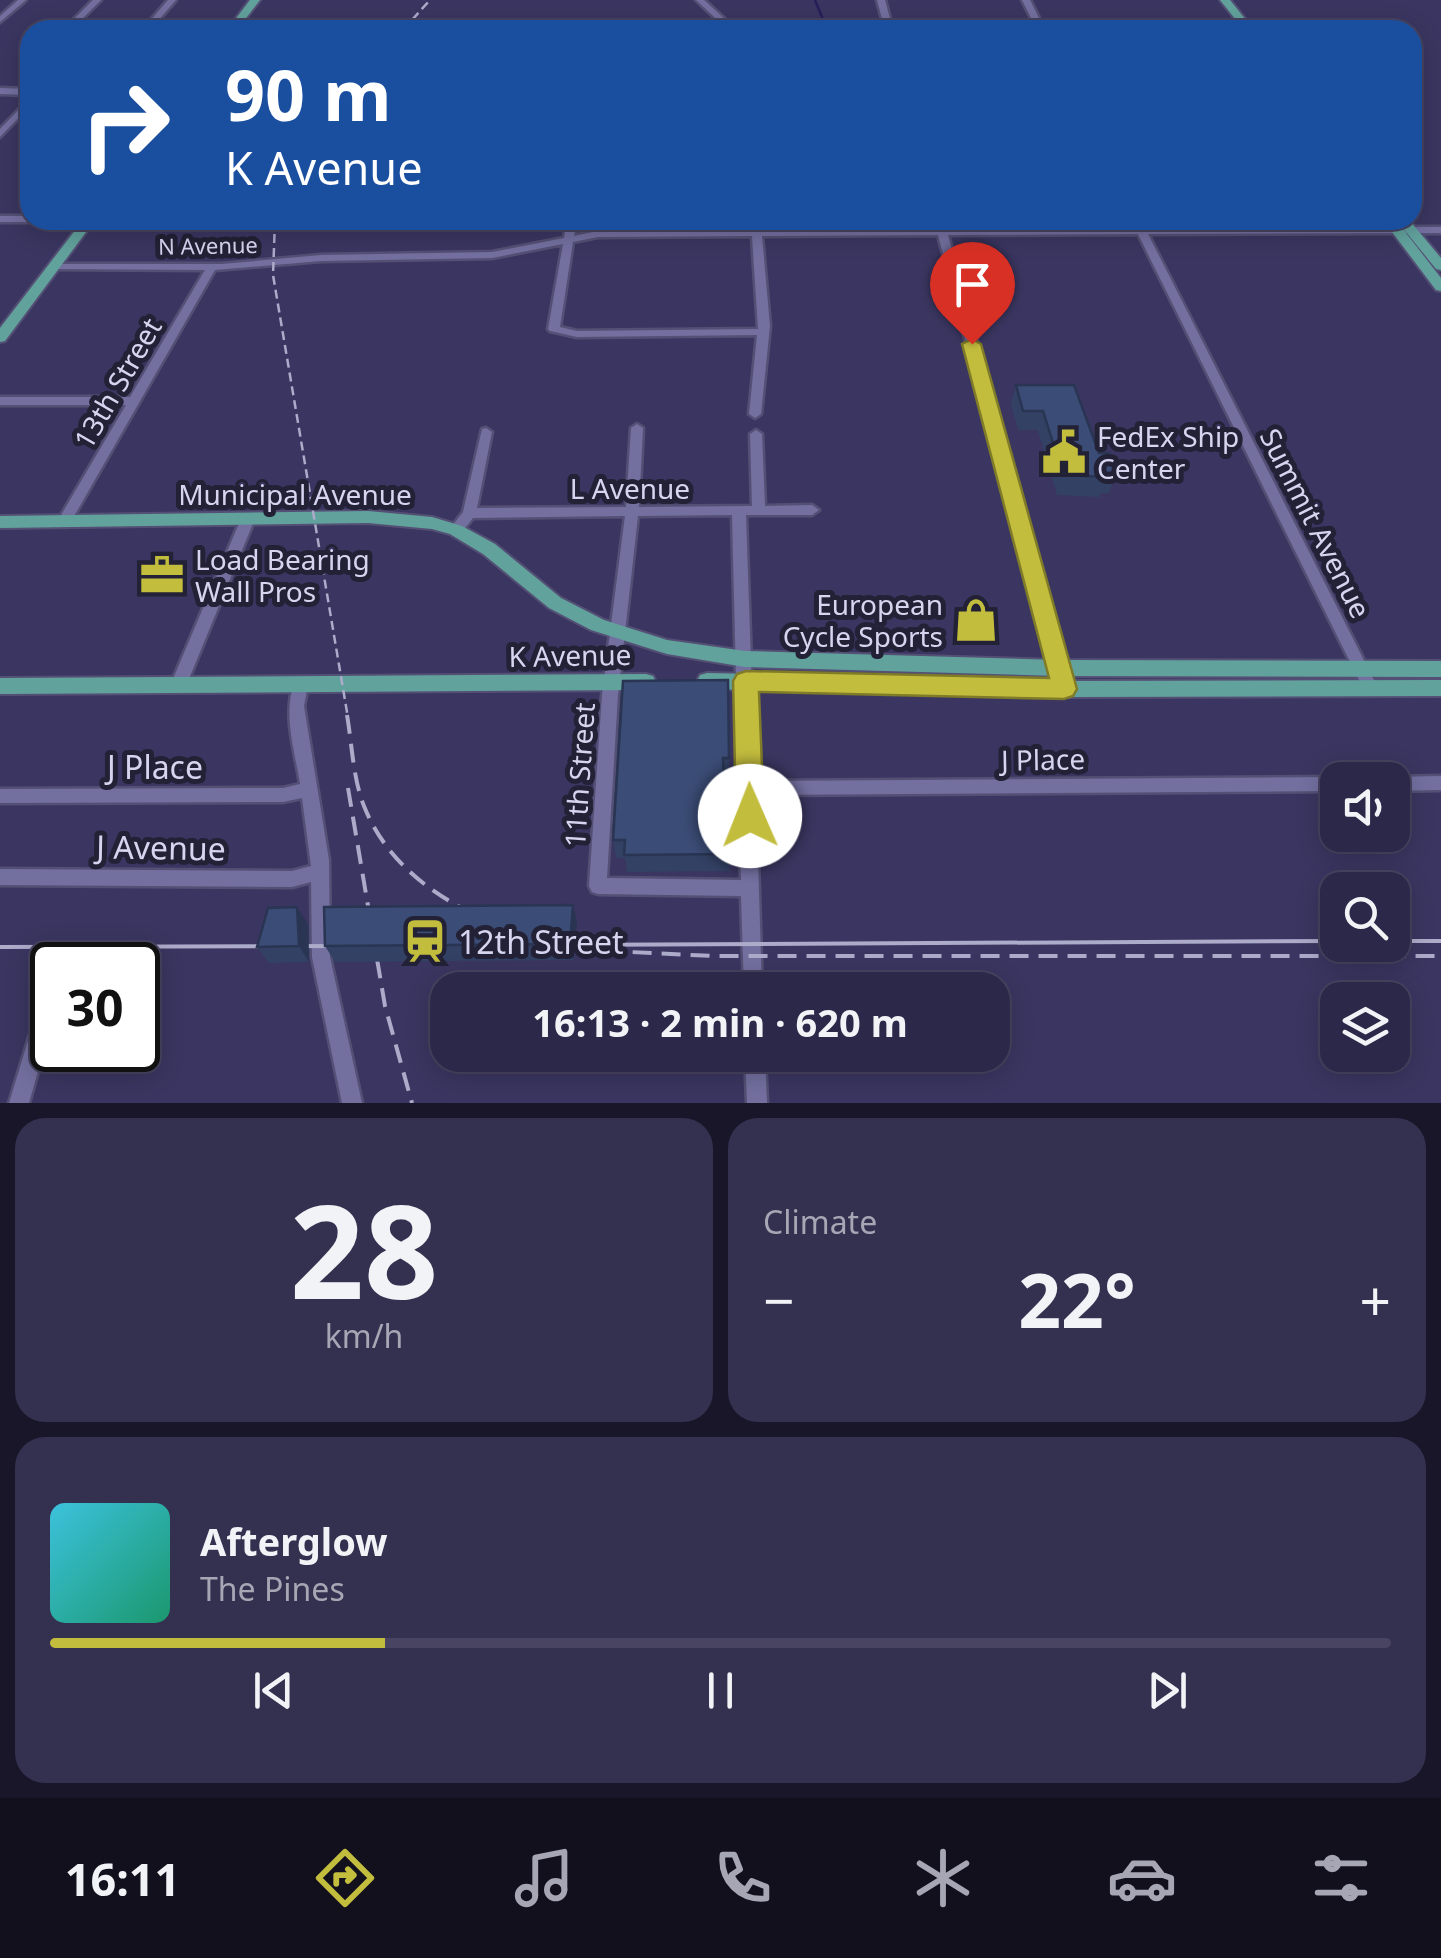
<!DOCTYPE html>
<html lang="en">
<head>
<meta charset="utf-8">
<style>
  :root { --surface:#2c2849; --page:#343050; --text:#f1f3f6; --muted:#a6a6b4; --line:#484461; --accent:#c3bd3e }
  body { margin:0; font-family:"Noto Sans",sans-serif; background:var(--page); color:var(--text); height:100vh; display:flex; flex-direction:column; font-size:38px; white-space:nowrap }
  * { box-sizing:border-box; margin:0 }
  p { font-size:32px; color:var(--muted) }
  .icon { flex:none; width:55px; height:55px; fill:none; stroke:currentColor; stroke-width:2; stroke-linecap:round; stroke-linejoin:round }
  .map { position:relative; height:1103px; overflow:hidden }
  .panel { display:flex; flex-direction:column; gap:15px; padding:15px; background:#181628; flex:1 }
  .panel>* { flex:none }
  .top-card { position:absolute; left:20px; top:20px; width:1402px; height:210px; border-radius:30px; box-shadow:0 5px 25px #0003,0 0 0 2px var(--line); background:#1a4fa0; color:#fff; overflow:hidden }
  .tools { position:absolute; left:1320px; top:762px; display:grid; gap:20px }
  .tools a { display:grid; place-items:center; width:90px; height:90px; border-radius:20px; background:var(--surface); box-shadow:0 5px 25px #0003,0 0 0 2px var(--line); font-size:50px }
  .speed { position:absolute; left:30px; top:942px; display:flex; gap:20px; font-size:50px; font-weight:700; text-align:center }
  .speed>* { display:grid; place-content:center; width:130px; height:130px; border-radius:50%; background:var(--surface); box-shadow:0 5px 25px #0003,0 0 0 2px var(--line); line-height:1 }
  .speed .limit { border:5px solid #111; border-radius:15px; background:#fff; color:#111 }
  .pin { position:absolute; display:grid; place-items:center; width:85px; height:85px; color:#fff; margin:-102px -42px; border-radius:50% 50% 50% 0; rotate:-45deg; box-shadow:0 0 10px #0007 }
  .pin .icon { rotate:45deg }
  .me { position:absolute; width:110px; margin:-55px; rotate:359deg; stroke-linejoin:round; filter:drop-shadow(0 0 8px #0008) }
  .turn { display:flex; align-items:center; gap:35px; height:210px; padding:0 40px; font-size:45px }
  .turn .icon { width:130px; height:130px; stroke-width:2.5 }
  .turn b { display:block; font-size:70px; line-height:85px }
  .big { font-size:75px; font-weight:700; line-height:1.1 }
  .panel .tile { flex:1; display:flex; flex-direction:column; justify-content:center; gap:15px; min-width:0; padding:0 35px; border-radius:30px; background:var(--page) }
  .panel .dial { align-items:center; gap:0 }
  .dial b { font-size:130px; line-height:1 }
  .song { display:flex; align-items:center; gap:30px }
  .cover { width:120px; height:120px; border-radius:15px; background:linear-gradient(135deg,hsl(190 70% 55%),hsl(160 70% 35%)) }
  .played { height:10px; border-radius:5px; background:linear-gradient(90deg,var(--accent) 25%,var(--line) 25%) }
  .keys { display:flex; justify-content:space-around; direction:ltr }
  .heat { display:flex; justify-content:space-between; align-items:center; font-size:55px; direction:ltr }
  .panel .tiles { flex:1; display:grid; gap:15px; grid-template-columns:1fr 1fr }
  .tile:last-child { grid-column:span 2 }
  .trip { position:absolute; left:430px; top:972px; width:580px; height:100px; border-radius:30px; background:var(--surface); box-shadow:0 5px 25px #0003,0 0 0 2px var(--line); font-weight:700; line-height:100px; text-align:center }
  .tabs { display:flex; height:160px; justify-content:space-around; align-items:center; background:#12101d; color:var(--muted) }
  .tabs .icon { width:70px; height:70px }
  .tabs .current { color:var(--accent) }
  .tabs b { font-size:45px; color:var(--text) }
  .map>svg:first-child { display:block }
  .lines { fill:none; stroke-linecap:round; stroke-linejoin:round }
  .stream { stroke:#281e58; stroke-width:2.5 }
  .minor-casing { stroke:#545075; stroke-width:5 }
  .major-casing { stroke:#545075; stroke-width:4 }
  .minor { fill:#7370a0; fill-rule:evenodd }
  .major { fill:#62a29d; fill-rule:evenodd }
  .tram { stroke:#acabca; stroke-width:4 }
  .rail-far1 { stroke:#acabca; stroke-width:2.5; stroke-dasharray:9 5; stroke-linecap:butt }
  .rail { stroke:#acabca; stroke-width:4; stroke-dasharray:19 10; stroke-linecap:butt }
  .wall { fill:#334165 }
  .shaded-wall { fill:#293553 }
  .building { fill:#3b4c76; stroke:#293553; stroke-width:2.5 }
  .route { fill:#c3bd3e; stroke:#7f7b28; stroke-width:2.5 }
  .labels { text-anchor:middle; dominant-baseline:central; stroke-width:10; stroke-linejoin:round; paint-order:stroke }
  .far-street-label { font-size:22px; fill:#d5d5f0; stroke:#222135 }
  .street-label { font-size:28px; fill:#d5d5f0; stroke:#222135 }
  .poi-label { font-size:28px; fill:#d5d5f0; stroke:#222135; text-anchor:start }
  .near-street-label { font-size:32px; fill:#d5d5f0; stroke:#222135 }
  .near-poi-label { font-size:32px; fill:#d5d5f0; stroke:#222135; text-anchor:start }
</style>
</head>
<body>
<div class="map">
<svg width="1441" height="1103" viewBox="0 0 1441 1103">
  <rect width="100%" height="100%" fill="#3a3661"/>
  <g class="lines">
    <!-- stream -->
    <polyline class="stream" points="815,0 824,22"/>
    <!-- minor casing -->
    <g class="minor-casing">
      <g id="minor">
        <polygon points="18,0 26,0 0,22 0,16"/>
        <polygon points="93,0 101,0 71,30 63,30"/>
        <polygon points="168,0 176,0 150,30 142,30"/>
        <polygon points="696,0 704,0 737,30 728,30"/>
        <polygon points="877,0 885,0 893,30 885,30"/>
        <polygon points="1022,0 1030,0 1045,30 1037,30"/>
        <polygon points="0,88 30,89 30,95 0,94"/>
        <polygon points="30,98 30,106 0,137 0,129"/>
        <polygon points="0,216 30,216 30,220 34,220 30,222 0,222"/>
        <path d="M567 220H577L574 236 598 231 752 230 751 220H761L762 230 936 229 934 220H944L946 229 1135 228 1131 220H1141L1145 228 1441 227V233L1148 234 1378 688 1375 692 1370 694 1365 692 1138 234 948 235 1072 689 1069 693 1064 695 1059 693 1056 689 938 235 762 236 770 326 761 414 755 418 749 414 757 335 577 337 550 331 548 329 563 244 492 258 321 261 215 270 69 525 64 527 57 522 126 405H0V397H130L205 270 54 269 50 268V264H222L321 255 492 252 564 238ZM752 236 758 329 577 331 560 327 573 242 598 237Z"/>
        <path d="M637 424 643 428 639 507 752 506 750 434 756 430 762 434 765 506 812 505 819 510 812 515H746L755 781 1338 777 1344 780H1338V791L756 795 762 990H744L741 896 598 894 592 892 589 886 602 695 625 516 473 518 461 533 456 535 449 530 463 512 482 429 486 428 492 432 477 508 626 507 631 428ZM732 515 741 880 607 878 618 695 638 516Z"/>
        <polygon points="247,516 254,521 186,686 183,690 178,692 173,690 170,686 240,521"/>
        <path d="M300 679 305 681 308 685 304 706 329 860 330 957 362 1103H342L312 957 311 882 292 887 0 885V869L292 871 311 866 302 798 283 802 0 803V789L283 788 300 784C295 751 282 713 295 681Z"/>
        <polygon points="1441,776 1441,790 1392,791 1392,780 1386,780 1392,777"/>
        <polygon points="51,986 52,1022 29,1103 9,1103 42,995 44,988"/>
        <polygon points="745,1055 765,1055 767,1103 747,1103"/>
      </g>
    </g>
    <!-- major casing -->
    <g class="major-casing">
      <g id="major">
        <polygon points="250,0 260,0 237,30 227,30"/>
        <polygon points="1220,0 1230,0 1254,30 1244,30"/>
        <polygon points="83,220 95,220 5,341 0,342 0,328"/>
        <polygon points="1383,220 1396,220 1441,278 1441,291 1436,290"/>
        <polygon points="1406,220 1410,221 1441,258 1441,270 1436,269 1402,227 1400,224"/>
        <polygon points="368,511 432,517 462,526 495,544 561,598 604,620 667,640 745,651 1059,660 1441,661 1441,677 1059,676 745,667 667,654 591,630 549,608 483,554 450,534 432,529 368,523 0,528 0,516"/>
        <polygon points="707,673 1064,681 1441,680 1441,696 1064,697 707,689 700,687 697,681 700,675"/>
        <polygon points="646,674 653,676 656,682 653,688 646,690 0,694 0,678"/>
      </g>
    </g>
    <!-- minor -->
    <use href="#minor" class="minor"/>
    <!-- major -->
    <use href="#major" class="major"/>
    <!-- tram -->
    <g class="tram">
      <polyline points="1392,941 1441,941"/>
      <polyline points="548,945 1338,941"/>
      <polyline points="0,947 353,946"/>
    </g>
    <!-- rail-far1 -->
    <g class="rail-far1">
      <polyline points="403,30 430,0"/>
      <polyline points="275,220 273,275 348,718"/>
    </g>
    <!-- rail -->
    <g class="rail">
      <path d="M347 715C352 744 353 779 364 806 385 860 433 897 485 919"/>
      <polyline points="348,788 385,1006 412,1103"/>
      <polyline points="547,938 609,951 714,956 1441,956"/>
    </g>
  </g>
  <!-- wall -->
  <g class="wall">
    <polygon points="1016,385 1099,453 1116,473 1109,493 1101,493 1100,497 1057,495 1038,430 1018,430 1011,404"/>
    <polygon points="623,681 729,758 729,776 723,777 724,779 729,779 730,871 627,872 625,858 616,858 613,840"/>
    <polygon points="577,922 574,960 335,962 325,946"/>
    <polygon points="308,924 309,962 269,963 257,947"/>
  </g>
  <!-- shaded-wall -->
  <g class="shaded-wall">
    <polygon points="573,905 577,922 574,960 570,944"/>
    <polygon points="297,907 308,924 309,962 299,946"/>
  </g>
  <!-- building -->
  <g class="building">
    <polygon points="1016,385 1074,385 1099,453 1109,453 1116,473 1106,473 1107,477 1063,475 1043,411 1023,411"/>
    <polygon points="728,680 729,758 723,758 724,779 729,779 730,854 624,855 625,840 613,840 623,681"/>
    <polygon points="573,905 570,944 325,946 324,907"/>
    <polygon points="297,907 299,946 257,947 268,908"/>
  </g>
  <!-- route -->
  <polygon class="route" points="972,339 981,344 1077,689 1073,696 1064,699 759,692 764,816 760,825 750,828 740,825 736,816 733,681 737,674 746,671 1049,678 962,344"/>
  <!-- icons -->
  <defs>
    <g id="civic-bare" transform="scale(3.45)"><path d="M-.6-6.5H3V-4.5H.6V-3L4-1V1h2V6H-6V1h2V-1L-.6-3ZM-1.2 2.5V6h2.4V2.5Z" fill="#c3bd3e" stroke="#222135" stroke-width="2.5" paint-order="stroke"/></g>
    <g id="office-bare" transform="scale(3.45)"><path d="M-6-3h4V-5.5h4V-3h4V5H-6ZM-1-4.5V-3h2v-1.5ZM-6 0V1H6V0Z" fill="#c3bd3e" stroke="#222135" stroke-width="2.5" paint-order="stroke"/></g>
    <g id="shop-bare" transform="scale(3.45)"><path d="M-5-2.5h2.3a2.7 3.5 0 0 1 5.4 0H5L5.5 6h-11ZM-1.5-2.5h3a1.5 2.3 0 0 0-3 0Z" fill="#c3bd3e" stroke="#222135" stroke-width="2.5" paint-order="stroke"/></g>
    <g id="station-bare" transform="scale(3.45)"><path d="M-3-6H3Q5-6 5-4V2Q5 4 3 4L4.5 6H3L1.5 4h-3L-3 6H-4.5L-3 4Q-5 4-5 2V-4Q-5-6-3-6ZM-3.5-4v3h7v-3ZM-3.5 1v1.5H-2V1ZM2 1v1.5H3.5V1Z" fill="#c3bd3e" stroke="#222135" stroke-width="2.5" paint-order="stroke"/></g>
  </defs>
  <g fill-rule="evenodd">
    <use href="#civic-bare" x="1064" y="452"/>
    <use href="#office-bare" x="162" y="575"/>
    <use href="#shop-bare" x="976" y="620"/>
    <use href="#station-bare" x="425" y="941"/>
  </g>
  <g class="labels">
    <!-- far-street labels -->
    <g class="far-street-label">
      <text transform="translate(208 245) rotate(-1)">N Avenue</text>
    </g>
    <!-- street labels -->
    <g class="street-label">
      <text transform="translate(117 383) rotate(-60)">13th Street</text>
      <text x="630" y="488">L Avenue</text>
      <text x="295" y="494">Municipal Avenue</text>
      <text transform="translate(1316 523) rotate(63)">Summit Avenue</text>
      <text transform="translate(570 655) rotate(-1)">K Avenue</text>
      <text transform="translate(1043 759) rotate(-1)">J Place</text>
      <text transform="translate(579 775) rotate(-86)">11th Street</text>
    </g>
    <!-- poi labels -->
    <g class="poi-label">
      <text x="1097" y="436">FedEx Ship<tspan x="1097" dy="32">Center</tspan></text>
      <text x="195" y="559">Load Bearing<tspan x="195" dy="32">Wall Pros</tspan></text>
      <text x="943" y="604" text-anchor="end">European<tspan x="943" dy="32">Cycle Sports</tspan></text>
    </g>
    <!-- near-street labels -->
    <g class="near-street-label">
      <text x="155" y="766">J Place</text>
      <text transform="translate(161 847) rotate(1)">J Avenue</text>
    </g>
    <!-- near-poi labels -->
    <g class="near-poi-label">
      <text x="458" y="941">12th Street</text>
    </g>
  </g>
</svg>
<div class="tools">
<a><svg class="icon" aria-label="sound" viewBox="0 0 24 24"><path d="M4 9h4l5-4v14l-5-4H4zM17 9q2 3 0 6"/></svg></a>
<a><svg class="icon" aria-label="search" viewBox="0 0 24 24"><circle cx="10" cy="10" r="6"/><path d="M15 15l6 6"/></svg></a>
<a><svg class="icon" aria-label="layers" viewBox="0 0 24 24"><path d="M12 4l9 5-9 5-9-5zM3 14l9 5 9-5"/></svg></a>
</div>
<div class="speed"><div class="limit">30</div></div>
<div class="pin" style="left:972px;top:344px;background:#d93025"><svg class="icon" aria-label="arrive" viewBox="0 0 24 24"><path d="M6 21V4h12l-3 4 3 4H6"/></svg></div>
<svg class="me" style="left:750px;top:816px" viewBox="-20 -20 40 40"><circle r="19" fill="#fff"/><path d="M0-13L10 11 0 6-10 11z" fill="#c3bd3e"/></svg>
<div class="trip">16:13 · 2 min · 620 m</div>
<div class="top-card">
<div class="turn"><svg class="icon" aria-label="right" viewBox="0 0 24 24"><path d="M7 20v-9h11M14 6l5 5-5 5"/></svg><div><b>90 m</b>K Avenue</div></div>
</div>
</div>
<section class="panel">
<div class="tiles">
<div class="tile dial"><b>28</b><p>km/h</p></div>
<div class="tile"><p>Climate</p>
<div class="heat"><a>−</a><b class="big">22°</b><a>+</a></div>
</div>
<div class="tile">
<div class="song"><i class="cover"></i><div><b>Afterglow</b><p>The Pines</p></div></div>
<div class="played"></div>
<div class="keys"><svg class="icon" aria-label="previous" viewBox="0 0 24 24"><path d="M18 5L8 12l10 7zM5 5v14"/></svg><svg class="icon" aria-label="pause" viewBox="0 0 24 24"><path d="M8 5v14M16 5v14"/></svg><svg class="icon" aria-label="next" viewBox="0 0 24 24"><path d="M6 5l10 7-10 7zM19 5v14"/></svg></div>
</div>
</div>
</section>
<nav class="tabs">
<b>16:11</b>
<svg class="icon current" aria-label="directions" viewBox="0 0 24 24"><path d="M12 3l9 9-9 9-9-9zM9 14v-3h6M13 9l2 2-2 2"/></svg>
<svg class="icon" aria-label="music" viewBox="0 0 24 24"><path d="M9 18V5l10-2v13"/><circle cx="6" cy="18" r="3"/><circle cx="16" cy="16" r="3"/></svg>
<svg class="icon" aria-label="phone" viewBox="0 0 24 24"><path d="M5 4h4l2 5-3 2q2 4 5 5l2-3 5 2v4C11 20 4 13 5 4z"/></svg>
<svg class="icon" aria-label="climate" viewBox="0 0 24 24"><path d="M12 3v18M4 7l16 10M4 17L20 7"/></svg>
<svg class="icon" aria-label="car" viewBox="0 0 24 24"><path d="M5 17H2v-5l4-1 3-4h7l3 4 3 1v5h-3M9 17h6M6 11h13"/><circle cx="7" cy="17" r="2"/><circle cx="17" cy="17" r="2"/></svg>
<svg class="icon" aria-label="filters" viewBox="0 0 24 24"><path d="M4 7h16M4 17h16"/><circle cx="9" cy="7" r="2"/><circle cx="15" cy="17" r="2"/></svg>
</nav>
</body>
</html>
